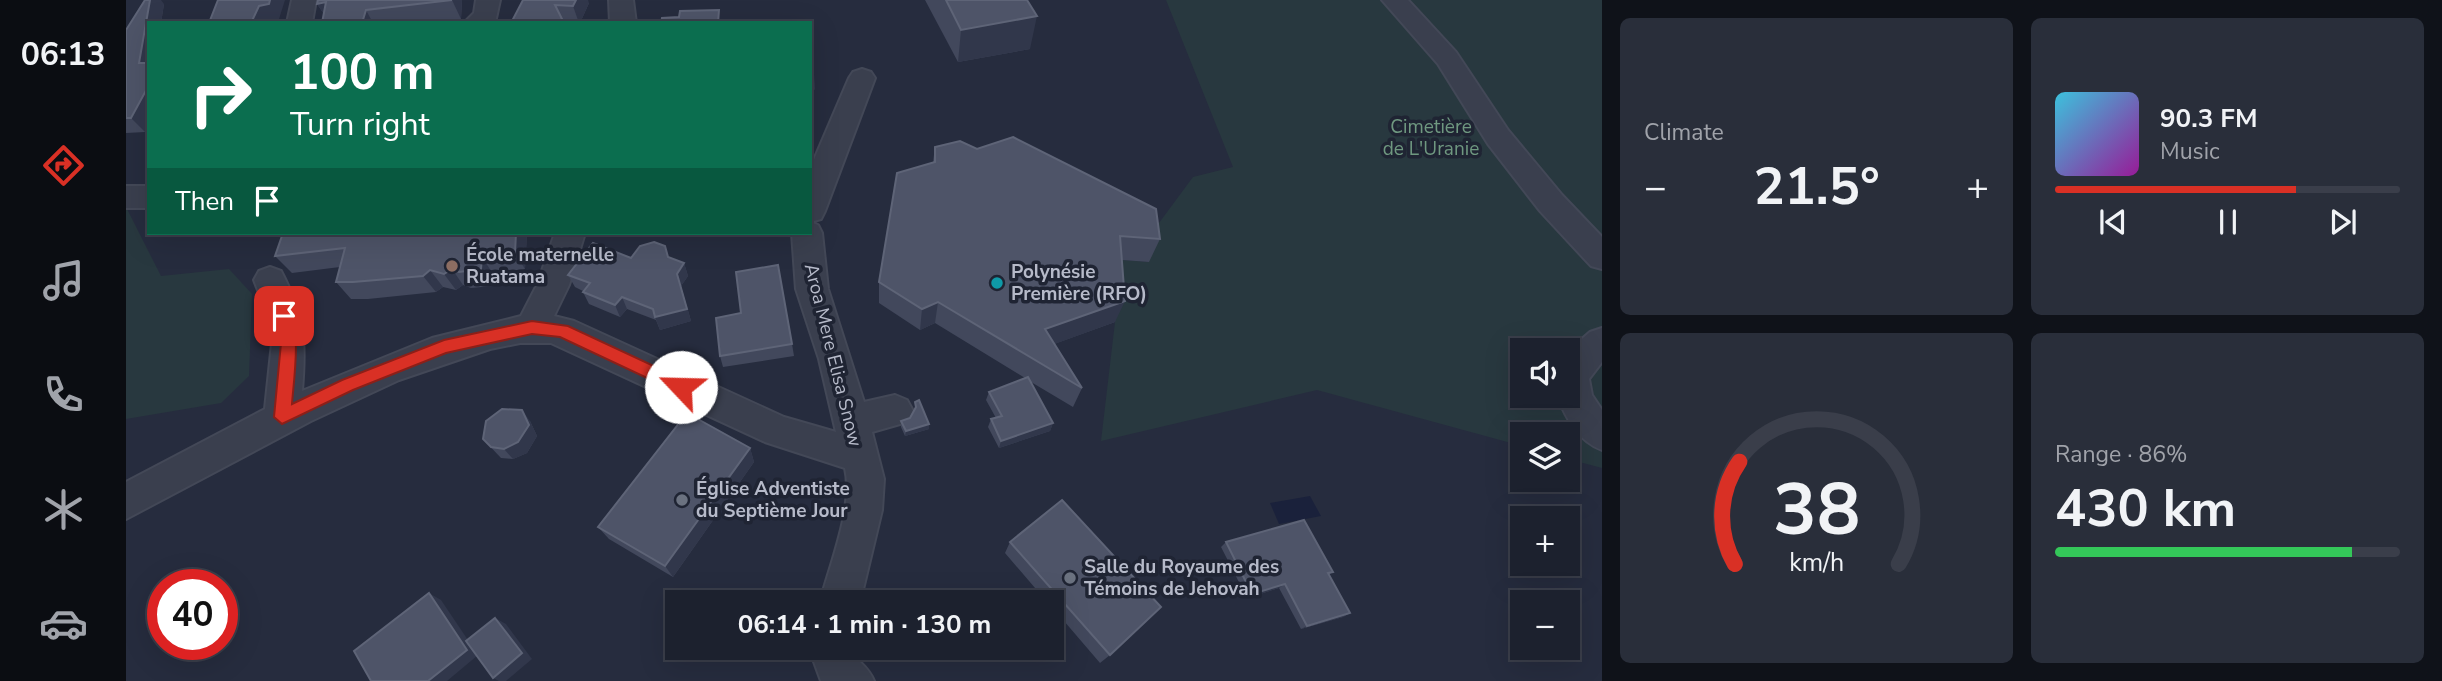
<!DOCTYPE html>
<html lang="en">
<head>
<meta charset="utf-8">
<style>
  :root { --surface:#1c212e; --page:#292e3a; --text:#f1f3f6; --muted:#a0a3aa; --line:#3a3e4a; --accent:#d93025 }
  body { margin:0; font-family:"Nunito Sans",sans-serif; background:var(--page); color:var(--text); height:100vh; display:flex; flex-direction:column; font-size:26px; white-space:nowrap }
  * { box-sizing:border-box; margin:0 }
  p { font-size:23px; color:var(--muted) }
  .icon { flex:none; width:38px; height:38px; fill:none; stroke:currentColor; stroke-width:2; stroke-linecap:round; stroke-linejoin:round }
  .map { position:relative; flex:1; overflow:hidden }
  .drawer { display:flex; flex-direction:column; gap:18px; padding:18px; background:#0f1219; width:840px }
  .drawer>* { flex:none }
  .top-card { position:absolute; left:21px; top:21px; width:665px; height:214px; border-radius:0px; box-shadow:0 7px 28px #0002,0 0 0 2px var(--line); background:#0b6e4f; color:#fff; overflow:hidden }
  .fabs { position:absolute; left:1384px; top:338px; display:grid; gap:14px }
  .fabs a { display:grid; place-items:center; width:70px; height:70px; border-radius:0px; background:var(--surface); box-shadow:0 7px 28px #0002,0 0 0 2px var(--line); font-size:35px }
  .speed { position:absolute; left:21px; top:569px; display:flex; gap:14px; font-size:35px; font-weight:700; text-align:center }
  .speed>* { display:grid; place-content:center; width:91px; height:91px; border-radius:50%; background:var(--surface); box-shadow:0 7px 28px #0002,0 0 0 2px var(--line); line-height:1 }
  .speed .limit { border:10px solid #d22; background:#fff; color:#111 }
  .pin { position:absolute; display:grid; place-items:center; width:60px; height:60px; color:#fff; margin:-30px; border-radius:14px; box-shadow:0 4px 10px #0006 }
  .me { position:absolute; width:77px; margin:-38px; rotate:294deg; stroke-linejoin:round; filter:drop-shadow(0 0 5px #0008) }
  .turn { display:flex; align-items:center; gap:24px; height:147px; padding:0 28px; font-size:32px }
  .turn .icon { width:91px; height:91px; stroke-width:2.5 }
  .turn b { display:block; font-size:49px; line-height:60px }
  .then { display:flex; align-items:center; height:66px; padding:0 28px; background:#0003; gap:14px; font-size:26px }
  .big { font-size:52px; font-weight:700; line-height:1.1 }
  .drawer .widget { flex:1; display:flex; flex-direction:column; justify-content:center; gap:10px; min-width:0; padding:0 24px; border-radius:10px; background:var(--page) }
  .drawer .dial { align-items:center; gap:0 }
  .dial svg { height:182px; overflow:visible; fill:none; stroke:var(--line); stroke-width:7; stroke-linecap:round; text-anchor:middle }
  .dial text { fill:var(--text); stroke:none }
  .song { display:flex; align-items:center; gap:21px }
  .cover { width:84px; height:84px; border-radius:10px; background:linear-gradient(135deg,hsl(190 70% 55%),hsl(300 70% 35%)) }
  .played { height:7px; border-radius:4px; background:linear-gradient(90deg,var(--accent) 70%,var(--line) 70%) }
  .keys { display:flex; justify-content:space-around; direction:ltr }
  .heat { display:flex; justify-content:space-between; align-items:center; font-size:38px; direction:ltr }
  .charge { height:10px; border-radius:5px; background:linear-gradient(90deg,#34c759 86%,var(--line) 0) }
  .drawer .tiles { flex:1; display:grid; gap:18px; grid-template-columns:repeat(2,1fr) }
  .trip { position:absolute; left:539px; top:590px; width:399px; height:70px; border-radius:0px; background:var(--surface); box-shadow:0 7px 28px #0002,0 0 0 2px var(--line); font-weight:700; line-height:70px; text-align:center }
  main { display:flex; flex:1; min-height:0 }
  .menu { display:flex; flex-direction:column; width:126px; justify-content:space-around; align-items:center; background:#0b0d12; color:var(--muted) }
  .menu .icon { width:49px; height:49px }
  .menu .current { color:var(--accent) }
  .menu b { font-size:32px; color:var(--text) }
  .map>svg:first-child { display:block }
  .green { fill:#28383f }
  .water { fill:#1a213b }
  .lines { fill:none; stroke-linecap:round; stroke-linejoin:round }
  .minor-casing { stroke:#434857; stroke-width:4 }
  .minor { fill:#3a3f4e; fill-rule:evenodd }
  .wall { fill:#42485c }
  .shaded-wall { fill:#31374b }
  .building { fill:#4e5468; stroke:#5e6477; stroke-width:2 }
  .route { fill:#d93025; stroke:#8d1f18; stroke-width:2 }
  .education-dot { fill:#8d6e63; stroke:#1f2433; stroke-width:2.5 }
  .culture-dot { fill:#0f9aa8; stroke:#1f2433; stroke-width:2.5 }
  .worship-dot { fill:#6b7280; stroke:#1f2433; stroke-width:2.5 }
  .labels { text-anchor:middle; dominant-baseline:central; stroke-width:7; stroke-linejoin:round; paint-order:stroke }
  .park-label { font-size:19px; fill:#6f9880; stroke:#1f2433 }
  .poi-label { font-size:19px; font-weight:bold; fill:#b6bac9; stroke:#1f2433; text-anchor:start }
  .street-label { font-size:19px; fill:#b6bac9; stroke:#1f2433 }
</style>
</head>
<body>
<main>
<nav class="menu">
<b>06:13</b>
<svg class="icon current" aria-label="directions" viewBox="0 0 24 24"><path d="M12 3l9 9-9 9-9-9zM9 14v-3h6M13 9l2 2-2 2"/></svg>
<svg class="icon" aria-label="music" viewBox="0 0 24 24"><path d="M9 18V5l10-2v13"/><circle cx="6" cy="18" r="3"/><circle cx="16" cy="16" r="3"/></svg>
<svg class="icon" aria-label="phone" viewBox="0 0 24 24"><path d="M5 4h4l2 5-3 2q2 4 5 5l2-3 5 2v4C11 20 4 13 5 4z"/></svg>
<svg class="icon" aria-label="climate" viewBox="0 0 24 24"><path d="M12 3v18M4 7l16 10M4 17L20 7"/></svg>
<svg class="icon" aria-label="car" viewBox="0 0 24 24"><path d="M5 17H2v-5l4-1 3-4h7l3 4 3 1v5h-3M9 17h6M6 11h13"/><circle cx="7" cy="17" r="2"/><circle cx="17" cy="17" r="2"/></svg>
</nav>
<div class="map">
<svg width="1476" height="681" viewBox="0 0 1476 681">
  <rect width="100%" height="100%" fill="#262c3e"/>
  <!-- green -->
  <g class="green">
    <polygon points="1040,0 1476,0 1476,437 1442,395 1442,350 1396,350 1396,396 1439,396 1476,446 1476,468 1442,459 1442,434 1396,434 1396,446 1191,390 975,441 989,322 984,259 1022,262 1030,227 1067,177 1107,167"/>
    <polygon points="0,207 35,276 103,269 126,294 123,376 95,403 0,419"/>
  </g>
  <!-- water -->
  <polygon class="water" points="1184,496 1195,516 1153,524 1144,503"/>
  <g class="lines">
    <!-- minor casing -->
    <g class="minor-casing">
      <g id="minor">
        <polygon points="166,0 190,0 186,23 161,23"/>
        <polygon points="350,0 374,0 369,23 338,23 348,13"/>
        <polygon points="483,0 507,0 510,23 484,23"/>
        <polygon points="1256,0 1282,0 1330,52 1382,130 1436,195 1476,237 1476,269 1465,266 1414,211 1362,144 1312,64"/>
        <path d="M736 69 745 72 749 78 699 211 695 219 684 222 692 225 696 233 702 289 738 402 769 395 781 400 787 411 781 422 746 432 758 479 756 510 734 602H694C704 564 728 506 719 468L639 442 425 343H394L364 349 273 380 185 421 0 519V482L139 409 146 343 142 316 128 280 133 271 144 267 155 271C179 317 180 341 176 391L306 338 395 316 411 285 429 233H459L443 285 428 316 448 321 658 417 710 432 693 359 670 289 666 233H684V169L723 78 727 72Z"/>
        <rect x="0" y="186" width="23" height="22"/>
        <path d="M1476 328V362L1463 379 1466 395 1476 410V450C1452 441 1440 418 1431 396H1442V351L1464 332Z"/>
        <path d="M683 648H724C729 661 742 665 748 681H695Z"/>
      </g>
    </g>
    <!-- minor -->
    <use href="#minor" class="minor"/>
  </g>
  <!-- wall -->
  <g class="wall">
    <polygon points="336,0 335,19 307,23 196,23 198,14 191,4"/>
    <polygon points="397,0 463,3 454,23 385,23"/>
    <polygon points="799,0 901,0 904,49 832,62"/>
    <polygon points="38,4 35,23 23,23 23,125 19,132 0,133 0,30"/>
    <polygon points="809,147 1034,239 1023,262 996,260 989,322 928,344 956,388 947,407 905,382 927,423 924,431 873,448 862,427 865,419 870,418 860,400 863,392 899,378 809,323 794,330 753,303 753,282 807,162"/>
    <polygon points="157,233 401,233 399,269 367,274 366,286 345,288 337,285 330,290 317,287 310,292 242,299 225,299 210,282 214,267 166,273 149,256"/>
    <polygon points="505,258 543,258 558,263 562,276 555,286 565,321 534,330 530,320 501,309 494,317 463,304 457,292 457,291 449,287 442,275"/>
    <polygon points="666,344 668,356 597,367 594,356"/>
    <polygon points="789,402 803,424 803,429 779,436 775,427 775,421 784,418 789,409"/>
    <polygon points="404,421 411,436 401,453 387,459 375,458 357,439"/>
    <polygon points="624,448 628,462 547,577 483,539 472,527"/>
    <polygon points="884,542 984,655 974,663 926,607 926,602 921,602 879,553"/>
    <polygon points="1100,542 1207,572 1202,575 1224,613 1217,617 1175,629 1153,588 1121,598 1095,547"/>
  </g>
  <!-- shaded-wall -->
  <g class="shaded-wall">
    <polygon points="24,0 35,0 38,4 35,23 23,23 23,73 13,63"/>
    <polygon points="144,0 159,0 153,19 143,20 142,23 125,23 133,6"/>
    <polygon points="326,0 336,0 335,19"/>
    <polygon points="450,0 462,0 463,3 454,23 453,23 447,6"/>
    <polygon points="200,2 204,23 191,4"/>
    <polygon points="240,10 247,23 236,23"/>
    <polygon points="911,16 904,49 832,62 835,30"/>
    <polygon points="688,74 689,89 684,96 684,80"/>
    <polygon points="23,85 23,125 19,132 5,118"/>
    <polygon points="390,233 401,233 399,269 389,253"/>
    <polygon points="356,257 367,274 366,286 355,269"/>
    <polygon points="558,263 562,276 555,286 565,321 534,330 529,317 551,274"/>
    <polygon points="326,269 337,285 330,290 318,274"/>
    <polygon points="304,270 317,287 310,292 297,276"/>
    <polygon points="496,297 501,309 494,317 489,305"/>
    <polygon points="999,301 989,322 912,350 919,329"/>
    <polygon points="812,302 809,323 794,330 796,309"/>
    <polygon points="396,410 404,421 411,436 401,453 387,459 378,449"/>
    <polygon points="927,423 924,431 873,448 875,441"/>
    <polygon points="803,424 803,429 779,436 780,431"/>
    <polygon points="624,448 628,462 547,577 539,566"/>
    <polygon points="1159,584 1153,588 1121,598 1126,594"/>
    <polygon points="303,593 315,600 352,655 321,681 302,681"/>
    <polygon points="1224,613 1217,617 1175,629 1181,626"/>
    <polygon points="369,618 380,624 406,659 380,681 373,681 367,678"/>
  </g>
  <!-- building -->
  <g class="building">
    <polygon points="19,0 24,0 13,63 23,63 23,85 5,118 0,118 0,30"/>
    <polygon points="92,0 144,0 143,4 133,6 125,23 83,23"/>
    <polygon points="192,0 326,0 240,10 236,23 196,23 200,2 191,4"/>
    <polygon points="397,0 450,0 447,6 429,5 438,23 385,23"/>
    <polygon points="820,0 901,0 911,16 835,30"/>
    <polygon points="593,10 592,23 535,23 536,18 553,17 554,11"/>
    <polygon points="887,137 1030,209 1034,239 994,236 999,301 919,329 956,388 812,302 796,309 753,282 771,173 809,162 809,147 834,141 851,149"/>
    <polygon points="157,233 390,233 389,253 356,257 355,269 333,272 326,269 318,274 304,270 297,276 227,282 210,282 219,248 149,256"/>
    <polygon points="528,242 539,246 542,257 558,263 551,274 561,309 529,317 527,309 496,297 489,305 457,292 464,283 442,275 467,243 505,258 514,246"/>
    <polygon points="652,265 666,344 594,356 590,318 615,313 610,272"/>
    <polygon points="902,377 927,423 875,441 865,419 876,416 863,392"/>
    <polygon points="793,400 803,424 780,431 775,421 784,418 790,407 789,402"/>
    <polygon points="376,409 396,410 403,425 392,442 378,449 365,447 357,439 360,421"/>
    <polygon points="561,413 624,448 539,566 472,527"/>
    <polygon points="936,500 1035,607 984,655 884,542"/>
    <polygon points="1178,520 1207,572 1202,573 1224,613 1181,626 1159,584 1126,594 1100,542"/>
    <polygon points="303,593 341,650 302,681 245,681 228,651"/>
    <polygon points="369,618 396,653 367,678 340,641"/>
  </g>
  <!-- route -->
  <path class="route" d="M158 310C178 317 167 385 166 404L216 380 318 340 406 321 442 326 560 381 563 387 555 394 434 337 406 334 320 353 227 390 156 424 148 417 155 343 150 316Z"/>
  <!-- markers -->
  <circle class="education-dot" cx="326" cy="266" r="7"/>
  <circle class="culture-dot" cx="871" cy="283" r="7"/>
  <g class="worship-dot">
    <circle cx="556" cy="500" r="7"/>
    <circle cx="944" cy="578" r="7"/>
  </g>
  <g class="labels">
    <!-- park labels -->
    <g class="park-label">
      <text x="1305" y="127">Cimetière<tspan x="1305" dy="22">de L'Uranie</tspan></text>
    </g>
    <!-- poi labels -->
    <g class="poi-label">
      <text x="340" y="255">École maternelle<tspan x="340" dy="22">Ruatama</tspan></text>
      <text x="885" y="272">Polynésie<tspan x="885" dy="22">Première (RFO)</tspan></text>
      <text x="570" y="489">Église Adventiste<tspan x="570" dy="22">du Septième Jour</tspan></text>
      <text x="958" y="567">Salle du Royaume des<tspan x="958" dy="22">Témoins de Jehovah</tspan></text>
    </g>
    <!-- street labels -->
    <g class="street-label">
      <text transform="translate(707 355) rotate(76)">Aroa Mere Elisa Snow</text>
    </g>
  </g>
</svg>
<div class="fabs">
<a><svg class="icon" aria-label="sound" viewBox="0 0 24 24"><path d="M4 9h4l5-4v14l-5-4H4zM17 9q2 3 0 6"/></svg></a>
<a><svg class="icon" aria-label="layers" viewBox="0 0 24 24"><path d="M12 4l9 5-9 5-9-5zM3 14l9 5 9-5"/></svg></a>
<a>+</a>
<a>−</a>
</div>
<div class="speed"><div class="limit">40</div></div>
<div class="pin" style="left:158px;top:316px;background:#d93025"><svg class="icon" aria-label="arrive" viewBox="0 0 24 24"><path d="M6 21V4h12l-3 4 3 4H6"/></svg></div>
<svg class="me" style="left:555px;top:387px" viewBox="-20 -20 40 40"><circle r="19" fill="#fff"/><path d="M0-13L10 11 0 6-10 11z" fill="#d93025"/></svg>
<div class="trip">06:14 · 1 min · 130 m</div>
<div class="top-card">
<div class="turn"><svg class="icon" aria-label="right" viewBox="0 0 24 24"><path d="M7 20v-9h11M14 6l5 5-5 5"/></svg><div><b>100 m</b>Turn right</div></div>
<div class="then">Then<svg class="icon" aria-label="arrive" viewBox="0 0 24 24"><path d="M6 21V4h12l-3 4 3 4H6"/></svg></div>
</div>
</div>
<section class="drawer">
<div class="tiles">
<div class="widget"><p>Climate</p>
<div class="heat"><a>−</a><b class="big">21.5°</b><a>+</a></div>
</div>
<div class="widget">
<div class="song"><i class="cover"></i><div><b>90.3 FM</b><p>Music</p></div></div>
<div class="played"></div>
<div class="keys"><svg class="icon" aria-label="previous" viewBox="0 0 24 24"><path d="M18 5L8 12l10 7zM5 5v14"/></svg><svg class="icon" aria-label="pause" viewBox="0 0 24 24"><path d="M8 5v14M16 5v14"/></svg><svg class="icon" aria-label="next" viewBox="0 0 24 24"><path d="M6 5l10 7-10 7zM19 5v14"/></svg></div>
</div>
<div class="widget dial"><svg viewBox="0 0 100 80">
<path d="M14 69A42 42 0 1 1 86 69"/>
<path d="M14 69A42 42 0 0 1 16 24" stroke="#d93025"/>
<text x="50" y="56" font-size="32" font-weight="700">38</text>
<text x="50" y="72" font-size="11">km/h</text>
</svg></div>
<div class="widget"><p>Range · 86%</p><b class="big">430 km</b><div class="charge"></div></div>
</div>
</section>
</main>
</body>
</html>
